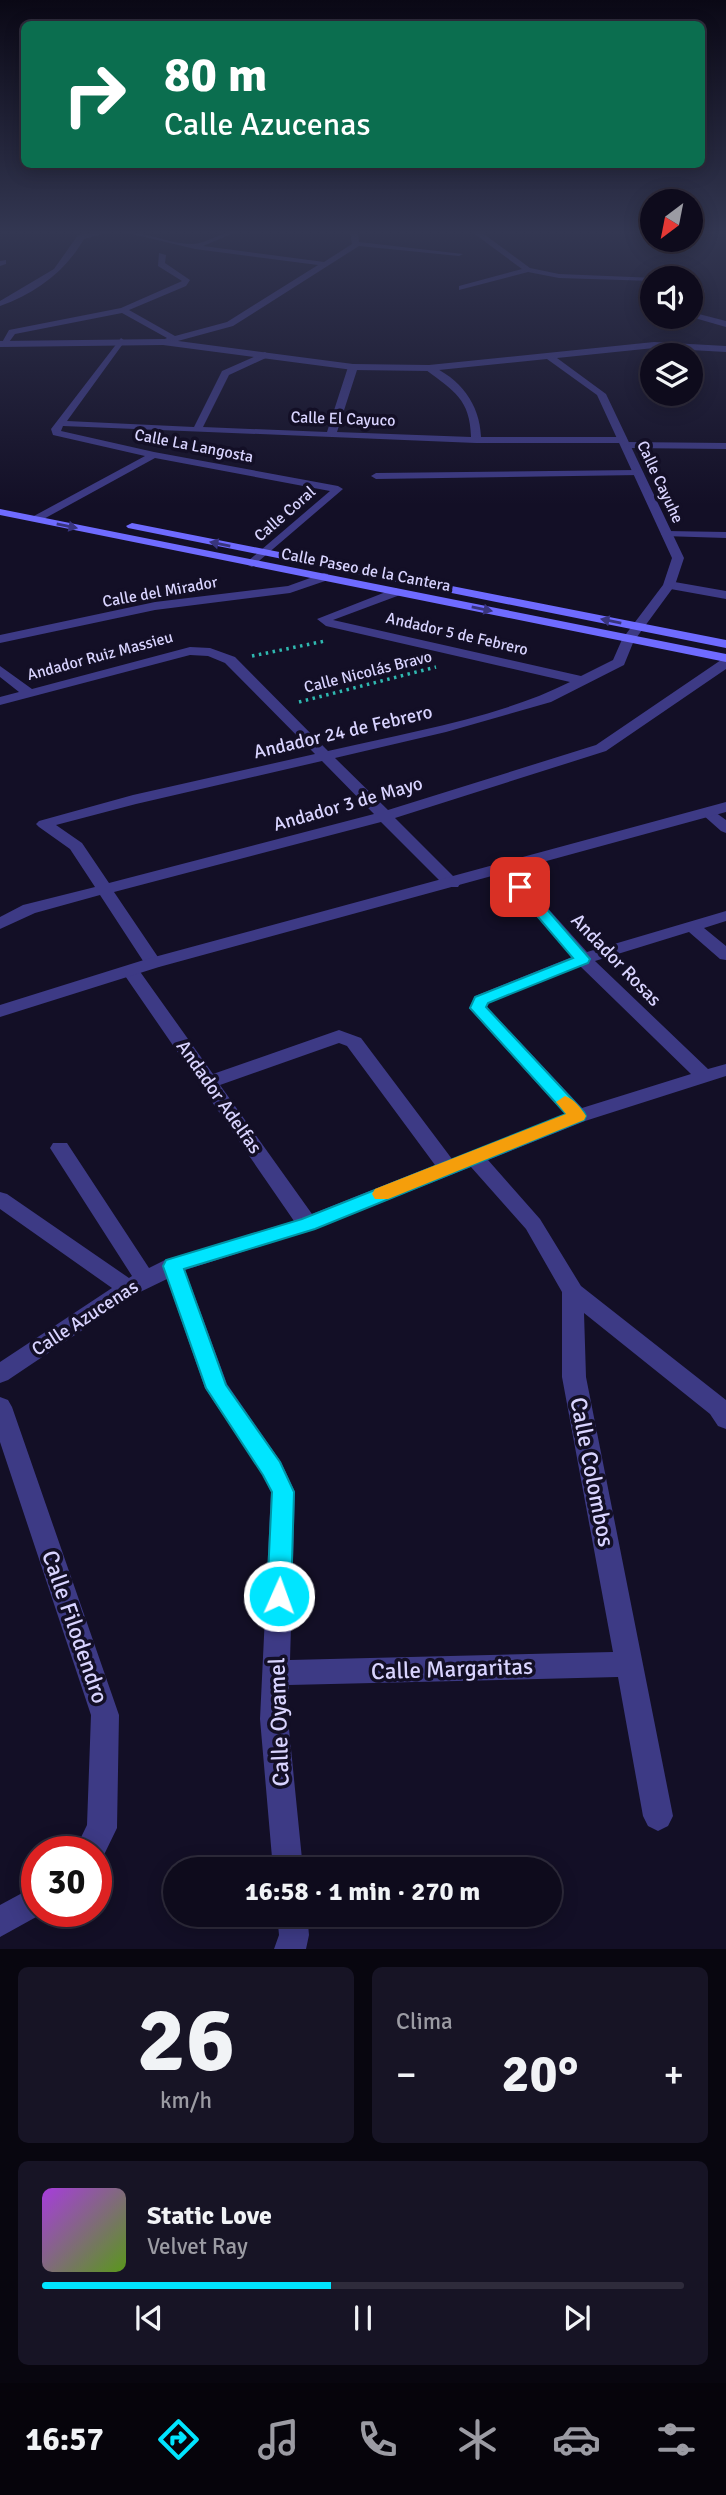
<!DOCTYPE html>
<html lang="es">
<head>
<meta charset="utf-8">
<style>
  :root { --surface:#0e0b1c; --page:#171425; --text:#f1f3f6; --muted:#9b9ba3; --line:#2e2b3b; --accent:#00e5ff }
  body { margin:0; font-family:Signika,sans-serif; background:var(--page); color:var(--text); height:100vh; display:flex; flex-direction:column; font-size:26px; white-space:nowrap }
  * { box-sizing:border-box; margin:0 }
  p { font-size:23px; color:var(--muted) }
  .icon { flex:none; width:38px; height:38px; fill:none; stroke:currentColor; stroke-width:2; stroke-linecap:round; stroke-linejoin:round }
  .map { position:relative; height:1949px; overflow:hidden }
  .panel { display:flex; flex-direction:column; gap:18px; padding:18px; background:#08060f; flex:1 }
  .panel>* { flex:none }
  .hud { position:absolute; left:21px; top:21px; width:684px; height:147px; border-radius:10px; box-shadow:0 4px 18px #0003,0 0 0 2px var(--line); background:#0b6e4f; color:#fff; overflow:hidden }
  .needle { width:46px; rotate:212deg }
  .buttons { position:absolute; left:640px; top:189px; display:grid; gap:14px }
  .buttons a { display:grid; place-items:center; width:63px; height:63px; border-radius:50%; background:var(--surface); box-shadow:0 4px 18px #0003,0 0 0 2px var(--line); font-size:35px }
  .speed { position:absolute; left:21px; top:1836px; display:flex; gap:14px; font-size:35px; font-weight:700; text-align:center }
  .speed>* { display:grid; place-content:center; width:91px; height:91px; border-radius:50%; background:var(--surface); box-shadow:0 4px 18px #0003,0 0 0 2px var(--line); line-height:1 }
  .speed .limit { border:10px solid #d22; background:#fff; color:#111 }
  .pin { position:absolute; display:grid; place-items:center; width:60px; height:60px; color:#fff; margin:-30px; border-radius:14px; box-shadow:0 4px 10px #0006 }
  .me { position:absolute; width:77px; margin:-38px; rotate:2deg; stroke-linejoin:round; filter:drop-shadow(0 0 5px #0008) }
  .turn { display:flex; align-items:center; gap:24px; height:147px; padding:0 28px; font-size:32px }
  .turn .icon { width:91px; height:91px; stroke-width:2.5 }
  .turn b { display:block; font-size:49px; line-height:60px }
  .big { font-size:52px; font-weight:800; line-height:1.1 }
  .panel .tile { flex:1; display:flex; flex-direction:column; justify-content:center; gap:10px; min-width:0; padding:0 24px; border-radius:10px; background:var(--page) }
  .panel .dial { align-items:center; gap:0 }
  .dial b { font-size:91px; line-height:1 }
  .song { display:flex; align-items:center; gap:21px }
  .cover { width:84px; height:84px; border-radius:10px; background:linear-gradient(135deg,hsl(280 70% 55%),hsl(90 70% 35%)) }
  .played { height:7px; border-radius:4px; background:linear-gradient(90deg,var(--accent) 45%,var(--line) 45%) }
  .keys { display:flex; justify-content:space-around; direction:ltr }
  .heat { display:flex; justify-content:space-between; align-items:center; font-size:38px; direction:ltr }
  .panel .tiles { flex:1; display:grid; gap:18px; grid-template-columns:1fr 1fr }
  .tile:last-child { grid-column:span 2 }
  .trip { position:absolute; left:163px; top:1857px; width:399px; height:70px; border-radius:35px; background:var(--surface); box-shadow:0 4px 18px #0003,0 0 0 2px var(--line); font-weight:800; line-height:70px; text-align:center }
  .menu { display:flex; height:112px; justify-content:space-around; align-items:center; background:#06040b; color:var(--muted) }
  .menu .icon { width:49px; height:49px }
  .menu .current { color:var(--accent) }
  .menu b { font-size:32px; color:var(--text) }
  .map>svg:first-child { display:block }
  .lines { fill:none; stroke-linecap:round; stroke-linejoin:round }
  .path { stroke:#2fb8b0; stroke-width:3.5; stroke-dasharray:2.5 4.5; stroke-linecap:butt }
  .minor { fill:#3d3a85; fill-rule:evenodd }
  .tertiary { fill:#3d3a85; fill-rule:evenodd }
  .secondary { fill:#6f6bff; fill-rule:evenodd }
  .oneway { fill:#38347d }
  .route { fill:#00e5ff; stroke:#0095a6; stroke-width:2 }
  .slow { fill:#f59e0b }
  .labels { text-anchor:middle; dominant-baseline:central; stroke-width:7; stroke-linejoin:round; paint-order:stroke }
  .far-street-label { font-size:16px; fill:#d9d4ff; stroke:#130f26 }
  .street-label { font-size:19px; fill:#d9d4ff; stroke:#130f26 }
  .near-street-label { font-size:23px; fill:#d9d4ff; stroke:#130f26 }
</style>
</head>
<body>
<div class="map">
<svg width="726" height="1949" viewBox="0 0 726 1949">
  <rect width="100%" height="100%" fill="#130f26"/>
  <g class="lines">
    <!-- path -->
    <g class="path">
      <polyline points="252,656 325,641"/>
      <polyline points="299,702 436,667"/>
    </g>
    <!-- minor -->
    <g class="minor">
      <path d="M95 232H109L84 239C65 272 36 293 0 306V301L54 269 78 235Z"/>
      <path d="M124 232C148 232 169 244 192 244 206 244 220 232 236 232L203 246 324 262 352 244 350 232H358L359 242 463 254 459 256 359 246 233 326 163 345 159 342 167 338 122 313 15 334 6 346H0L9 330 121 308 180 282 182 281 158 266 159 253 166 255 165 263 190 280 186 286 129 310 175 336 227 322 318 265 195 249Z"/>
      <polygon points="472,232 481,232 530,268 559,274 656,278 653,278 653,281 559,278 528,272 459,290 459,286 522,269"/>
      <polygon points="6,260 6,264 0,266 0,261"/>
      <polygon points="691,282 702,284 705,292 691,303 691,297 697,291 691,286"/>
      <polygon points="691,312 726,321 726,327 691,317"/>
      <path d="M121 338 125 341 67 421 194 427 222 371 265 352 269 355 268 357 229 375 203 427 327 432 348 367 353 364 358 367 337 432 471 437C470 399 454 391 426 370L424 368 429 365C460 378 480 404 481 437H623L627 438V442L726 443V449L626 448 622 447V443H476L63 426 61 431 154 452 338 486 343 489 252 567 248 565V561L330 491 155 458 40 521H32V517L145 456 53 435 51 429Z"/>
      <polygon points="636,470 641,473 640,475 376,479 371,476 376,473"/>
      <polygon points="667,531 726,532 726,538 663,536 661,534"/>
      <polygon points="324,573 328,574 328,580 290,593 155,610 0,643 0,635 155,602 288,586"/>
      <polygon points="669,581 726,591 726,599 665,588 665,582"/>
      <path d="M396 588 402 592 400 595 333 620 581 676 613 660 624 635H634L635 638 624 665 551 702 446 732 335 758 388 810 596 745 721 660 726 659V669L606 751 395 818 458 881 460 884 458 887H446L381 822 114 892 162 963 159 967H147L100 895 35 913 0 929V917L23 905 95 887 70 849 39 827 36 824 39 821 133 795 315 754 225 663 208 656 190 655 0 705V697L19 692 0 677V666L32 689 190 647 210 648 235 657 328 751C408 732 496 719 570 682L326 626 317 619ZM322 761 374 814 109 883 82 843 56 825 136 804Z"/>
      <polygon points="708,807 726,820 726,833 721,831 703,815 700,812"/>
      <path d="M504 864 510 866 587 952 726 911V921L704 928 726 946V960L720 959 689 932 595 961 708 1069 726 1064V1076L585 1121 488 1160 540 1219 581 1286 726 1400V1429L718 1426 710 1414 584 1313 586 1377 673 1816 668 1826 658 1831 648 1826 643 1816 618 1677 289 1685 288 1719 303 1869H273L260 1719 271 1492 263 1475 205 1388 167 1279 136 1294 8 1380 0 1383V1362L112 1288 0 1209V1192L7 1194 129 1278 132 1276 50 1148 53 1143H67L149 1268 165 1260 294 1221 121 970 130 965 136 966 213 1074 339 1030 361 1038 452 1159 565 1114 469 1008 475 996 572 957 498 872 496 869 498 866ZM580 966 691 1074 582 1108 487 1007 489 1003ZM339 1043 347 1046 435 1165 312 1214 220 1085ZM471 1167 526 1229 562 1292V1377L613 1652 290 1660 295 1492 281 1462 227 1384 185 1270 315 1229Z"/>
      <polygon points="0,1397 8,1400 12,1407 119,1715 117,1828 100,1863 96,1864 96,1852 74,1852 87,1825 91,1715 0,1442"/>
      <polygon points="37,1885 37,1911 47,1911 0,1937 0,1905"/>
      <polygon points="277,1914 307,1914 309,1935 306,1949 274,1949 279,1935"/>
    </g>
    <!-- tertiary -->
    <g class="tertiary">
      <polygon points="163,339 353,364 429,365 654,342 726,346 726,352 654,348 557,358 606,394 684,558 675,585 634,641 624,641 623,638 663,585 672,558 597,395 547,359 429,371 353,370 163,345 0,347 0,341"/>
      <polygon points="726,802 726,812 159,967 0,1017 0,1005 147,959"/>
    </g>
    <!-- secondary -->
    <g class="secondary">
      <polygon points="0,509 726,654 726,662 0,515"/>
      <polygon points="132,523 726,640 726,648 128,528 126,526"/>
    </g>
  </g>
  <!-- one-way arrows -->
  <defs><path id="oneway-solid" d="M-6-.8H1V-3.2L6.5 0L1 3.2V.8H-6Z" transform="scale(1.75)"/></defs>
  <g class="oneway">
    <use href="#oneway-solid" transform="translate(67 526) rotate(11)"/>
    <use href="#oneway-solid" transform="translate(220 544) rotate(-169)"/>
    <use href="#oneway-solid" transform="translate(482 609) rotate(11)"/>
    <use href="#oneway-solid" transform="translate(611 621) rotate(-169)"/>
  </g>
  <!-- sky -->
  <linearGradient id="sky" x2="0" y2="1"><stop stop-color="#0a0815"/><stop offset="0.46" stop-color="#333752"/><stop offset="1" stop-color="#333752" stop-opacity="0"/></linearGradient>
  <rect width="726" height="505" fill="url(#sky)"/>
  <!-- route -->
  <polygon class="route" points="520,882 525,884 590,959 588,963 488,1003 486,1007 584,1112 586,1116 584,1120 315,1229 184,1269 226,1385 280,1462 294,1492 291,1596 288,1603 279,1607 271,1603 267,1596 272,1492 263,1475 206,1388 163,1266 166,1260 302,1219 566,1114 470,1008 475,997 573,958 515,890 513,887 515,884"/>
  <!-- slow -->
  <path class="slow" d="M565 1096C574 1099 581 1108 586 1116L584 1120 388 1199H375L372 1194 375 1189 566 1114 556 1102Z"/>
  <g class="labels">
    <!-- far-street labels -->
    <g class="far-street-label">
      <text transform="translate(343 419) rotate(2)">Calle El Cayuco</text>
      <text transform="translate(194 446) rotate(11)">Calle La Langosta</text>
      <text transform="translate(660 482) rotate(65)">Calle Cayuhe</text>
      <text transform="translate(285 514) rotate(-41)">Calle Coral</text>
      <text transform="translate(366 570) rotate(11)">Calle Paseo de la Cantera</text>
      <text transform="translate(160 592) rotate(-10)">Calle del Mirador</text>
      <text transform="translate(457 634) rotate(13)">Andador 5 de Febrero</text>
      <text transform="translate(100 656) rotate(-15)">Andador Ruiz Massieu</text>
      <text transform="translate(368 672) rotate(-14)">Calle Nicolás Bravo</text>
    </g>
    <!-- street labels -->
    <g class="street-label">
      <text transform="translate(343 732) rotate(-13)">Andador 24 de Febrero</text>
      <text transform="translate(348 804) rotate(-16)">Andador 3 de Mayo</text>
      <text transform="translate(616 960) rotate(46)">Andador Rosas</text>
      <text transform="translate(219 1097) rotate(55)">Andador Adelfas</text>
      <text transform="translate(85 1318) rotate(-33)">Calle Azucenas</text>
    </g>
    <!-- near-street labels -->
    <g class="near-street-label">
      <text transform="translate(592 1472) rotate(79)">Calle Colombos</text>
      <text transform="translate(75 1627) rotate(71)">Calle Filodendro</text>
      <text transform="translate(452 1669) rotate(-2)">Calle Margaritas</text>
      <text transform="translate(279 1722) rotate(-92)">Calle Oyamel</text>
    </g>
  </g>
</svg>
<div class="buttons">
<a><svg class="needle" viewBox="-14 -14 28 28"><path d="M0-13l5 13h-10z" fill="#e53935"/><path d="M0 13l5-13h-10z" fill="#9b9ba3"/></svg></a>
<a><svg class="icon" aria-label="sound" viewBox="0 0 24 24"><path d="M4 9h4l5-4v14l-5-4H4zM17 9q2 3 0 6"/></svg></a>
<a><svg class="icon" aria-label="layers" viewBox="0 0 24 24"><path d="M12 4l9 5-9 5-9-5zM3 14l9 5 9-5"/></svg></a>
</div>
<div class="speed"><div class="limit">30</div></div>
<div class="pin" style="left:520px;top:887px;background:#d93025"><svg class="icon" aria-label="arrive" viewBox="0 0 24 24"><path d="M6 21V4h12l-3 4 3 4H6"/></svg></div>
<svg class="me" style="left:279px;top:1596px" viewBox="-20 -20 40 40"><circle r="17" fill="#00e5ff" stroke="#fff" stroke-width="3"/><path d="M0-11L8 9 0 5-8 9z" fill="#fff"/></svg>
<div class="trip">16:58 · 1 min · 270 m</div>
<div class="hud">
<div class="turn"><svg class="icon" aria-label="right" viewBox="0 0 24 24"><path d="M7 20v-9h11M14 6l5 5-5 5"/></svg><div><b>80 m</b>Calle Azucenas</div></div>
</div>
</div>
<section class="panel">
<div class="tiles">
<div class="tile dial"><b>26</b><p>km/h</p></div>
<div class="tile"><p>Clima</p>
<div class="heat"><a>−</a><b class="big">20°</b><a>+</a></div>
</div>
<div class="tile">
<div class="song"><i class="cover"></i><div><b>Static Love</b><p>Velvet Ray</p></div></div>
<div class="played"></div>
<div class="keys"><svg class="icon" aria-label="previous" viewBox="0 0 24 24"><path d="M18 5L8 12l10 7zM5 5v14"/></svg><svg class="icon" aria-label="pause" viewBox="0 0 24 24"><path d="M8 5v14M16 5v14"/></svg><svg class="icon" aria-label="next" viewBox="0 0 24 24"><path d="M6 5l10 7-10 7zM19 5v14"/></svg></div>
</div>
</div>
</section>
<nav class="menu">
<b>16:57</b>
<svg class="icon current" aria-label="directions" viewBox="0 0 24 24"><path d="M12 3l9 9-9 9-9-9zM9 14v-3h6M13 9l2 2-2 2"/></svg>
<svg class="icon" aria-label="music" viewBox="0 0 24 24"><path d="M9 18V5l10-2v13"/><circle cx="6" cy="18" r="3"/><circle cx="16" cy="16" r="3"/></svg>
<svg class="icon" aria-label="phone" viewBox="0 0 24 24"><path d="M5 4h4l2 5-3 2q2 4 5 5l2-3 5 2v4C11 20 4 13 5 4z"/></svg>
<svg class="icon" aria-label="climate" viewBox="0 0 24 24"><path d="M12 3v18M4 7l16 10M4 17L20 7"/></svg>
<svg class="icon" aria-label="car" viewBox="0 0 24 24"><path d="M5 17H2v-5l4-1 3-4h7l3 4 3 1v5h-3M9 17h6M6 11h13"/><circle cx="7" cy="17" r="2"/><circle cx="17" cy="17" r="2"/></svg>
<svg class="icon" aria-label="filters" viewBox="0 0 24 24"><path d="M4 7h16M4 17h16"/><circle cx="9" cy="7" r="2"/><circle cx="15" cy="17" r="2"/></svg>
</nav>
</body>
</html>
